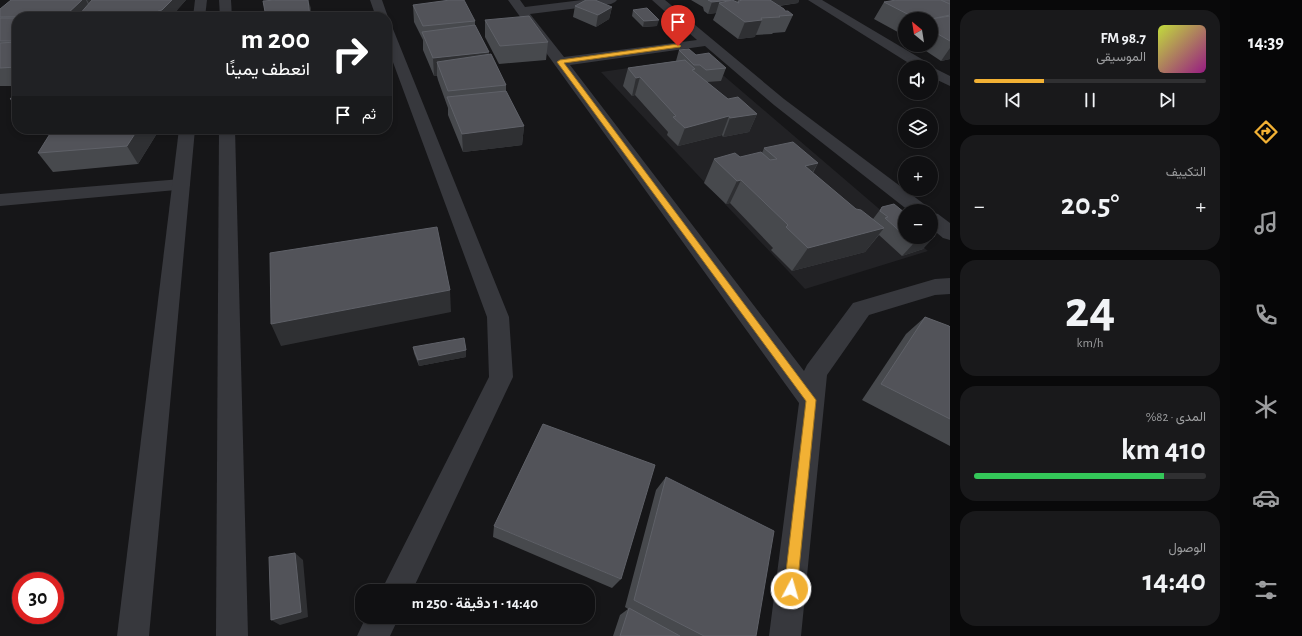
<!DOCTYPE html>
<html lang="ar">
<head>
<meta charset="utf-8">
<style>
  :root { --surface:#101012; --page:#19191b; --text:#f1f3f6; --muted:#9c9d9f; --line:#303032; --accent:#f2b134 }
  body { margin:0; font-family:"Alegreya Sans",Vazirmatn,sans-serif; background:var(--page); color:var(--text); direction:rtl; height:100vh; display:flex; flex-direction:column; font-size:15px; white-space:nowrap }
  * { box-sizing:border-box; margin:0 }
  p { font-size:13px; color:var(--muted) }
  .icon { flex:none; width:22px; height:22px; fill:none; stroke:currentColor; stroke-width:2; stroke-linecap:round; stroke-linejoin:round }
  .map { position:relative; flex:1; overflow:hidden; direction:ltr }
  .drawer { display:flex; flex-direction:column; gap:10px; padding:10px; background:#09090a; width:280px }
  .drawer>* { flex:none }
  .top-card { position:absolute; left:12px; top:12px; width:380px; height:122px; border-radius:16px; box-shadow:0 2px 6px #0003,0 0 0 1px var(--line); direction:rtl; background:#202124; color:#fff; overflow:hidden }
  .needle { width:26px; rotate:330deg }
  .fabs { position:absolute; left:898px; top:12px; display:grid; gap:8px }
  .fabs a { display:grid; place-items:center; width:40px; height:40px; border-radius:50%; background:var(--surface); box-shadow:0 2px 6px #0003,0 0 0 1px var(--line); font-size:20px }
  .speed { position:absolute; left:12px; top:572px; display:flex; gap:8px; font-size:20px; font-weight:700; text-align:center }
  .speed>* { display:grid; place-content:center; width:52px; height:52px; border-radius:50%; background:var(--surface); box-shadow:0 2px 6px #0003,0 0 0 1px var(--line); line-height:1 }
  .speed .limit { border:6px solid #d22; background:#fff; color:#111 }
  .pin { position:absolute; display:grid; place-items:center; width:34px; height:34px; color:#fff; margin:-41px -17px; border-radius:50% 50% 50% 0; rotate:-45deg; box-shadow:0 0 4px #0007 }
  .pin .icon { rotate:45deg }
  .me { position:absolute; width:44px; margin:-22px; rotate:6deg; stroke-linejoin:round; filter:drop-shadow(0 0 3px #0008) }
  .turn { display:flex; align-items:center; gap:14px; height:84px; padding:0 16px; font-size:18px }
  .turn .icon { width:52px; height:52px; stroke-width:2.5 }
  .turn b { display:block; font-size:28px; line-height:34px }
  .then { display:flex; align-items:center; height:38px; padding:0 16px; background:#0003; gap:8px; font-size:15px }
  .big { font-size:30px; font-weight:600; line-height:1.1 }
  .drawer .widget { flex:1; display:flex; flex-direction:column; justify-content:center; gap:6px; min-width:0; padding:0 14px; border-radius:16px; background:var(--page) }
  .drawer .dial { align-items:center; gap:0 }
  .dial b { font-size:52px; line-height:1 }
  .song { display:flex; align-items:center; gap:12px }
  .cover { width:48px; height:48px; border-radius:6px; background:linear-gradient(135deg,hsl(70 70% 55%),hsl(310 70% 35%)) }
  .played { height:4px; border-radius:2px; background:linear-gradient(90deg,var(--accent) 30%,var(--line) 30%) }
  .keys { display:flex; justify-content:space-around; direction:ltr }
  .heat { display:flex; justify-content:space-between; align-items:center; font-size:22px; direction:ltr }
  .charge { height:6px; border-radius:3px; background:linear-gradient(90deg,#34c759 82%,var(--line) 0) }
  .trip { position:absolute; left:355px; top:584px; width:240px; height:40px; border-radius:16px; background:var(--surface); box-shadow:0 2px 6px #0003,0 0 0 1px var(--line); font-weight:600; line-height:40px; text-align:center; direction:rtl }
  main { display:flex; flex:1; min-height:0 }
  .tabs { display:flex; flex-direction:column; width:72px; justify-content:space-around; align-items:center; background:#060607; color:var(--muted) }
  .tabs .icon { width:28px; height:28px }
  .tabs .current { color:var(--accent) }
  .tabs b { font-size:18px; color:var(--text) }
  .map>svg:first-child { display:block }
  .built { fill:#222225 }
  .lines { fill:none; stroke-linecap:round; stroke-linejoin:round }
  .minor { fill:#37383d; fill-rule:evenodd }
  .tertiary { fill:#37383d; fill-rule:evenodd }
  .wall { fill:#47494d }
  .shaded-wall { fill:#2f3033 }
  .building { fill:#525359; stroke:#5f6168 }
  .route { fill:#f2b134; stroke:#9d7322 }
</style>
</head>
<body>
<main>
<nav class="tabs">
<b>14:39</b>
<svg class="icon current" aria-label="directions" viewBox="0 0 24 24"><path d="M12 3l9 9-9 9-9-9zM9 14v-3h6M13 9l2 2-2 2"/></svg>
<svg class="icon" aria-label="music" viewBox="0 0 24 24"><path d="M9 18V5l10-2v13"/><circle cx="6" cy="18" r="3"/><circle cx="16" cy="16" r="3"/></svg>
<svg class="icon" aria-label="phone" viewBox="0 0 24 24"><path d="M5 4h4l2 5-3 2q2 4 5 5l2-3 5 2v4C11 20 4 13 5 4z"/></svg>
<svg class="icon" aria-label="climate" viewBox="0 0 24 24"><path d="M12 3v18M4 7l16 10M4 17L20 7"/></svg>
<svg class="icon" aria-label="car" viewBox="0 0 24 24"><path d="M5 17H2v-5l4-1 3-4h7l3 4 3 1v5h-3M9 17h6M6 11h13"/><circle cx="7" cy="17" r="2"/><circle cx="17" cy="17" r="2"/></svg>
<svg class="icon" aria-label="filters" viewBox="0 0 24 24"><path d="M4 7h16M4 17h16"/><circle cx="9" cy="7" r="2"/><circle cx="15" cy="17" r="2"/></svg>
</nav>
<section class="drawer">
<div class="widget">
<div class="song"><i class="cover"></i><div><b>98.7 FM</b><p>الموسيقى</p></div></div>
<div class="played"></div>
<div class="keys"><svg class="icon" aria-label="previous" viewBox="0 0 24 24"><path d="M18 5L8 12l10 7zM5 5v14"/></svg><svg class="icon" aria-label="pause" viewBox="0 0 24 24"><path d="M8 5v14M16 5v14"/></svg><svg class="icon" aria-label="next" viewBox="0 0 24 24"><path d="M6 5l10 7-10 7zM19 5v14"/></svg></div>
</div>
<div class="widget"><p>التكييف</p>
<div class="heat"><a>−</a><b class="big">20.5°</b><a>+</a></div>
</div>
<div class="widget dial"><b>24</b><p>km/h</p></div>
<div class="widget"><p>المدى · 82%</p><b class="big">410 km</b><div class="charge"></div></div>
<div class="widget"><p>الوصول</p><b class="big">14:40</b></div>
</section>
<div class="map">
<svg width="950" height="636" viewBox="0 0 950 636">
  <rect width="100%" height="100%" fill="#161618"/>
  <!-- built -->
  <polygon class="built" points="684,60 710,64 905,231 905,237 911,237 928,251 805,289 601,72"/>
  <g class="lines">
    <!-- minor -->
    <g class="minor">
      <polygon points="370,0 382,0 388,17 387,19 387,17 376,17"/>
      <polygon points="508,0 520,0 525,7 582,0 617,0 615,2 611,4 530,14 564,57 697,40 652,0 665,0 784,99 928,207 930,211 909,211 774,105 705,46 570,65 804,371 807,365 853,303 935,279 950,278 950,294 935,295 869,315 827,375 801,636 769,636 799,403"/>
      <polygon points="808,0 822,0 930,64 932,67 950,76 950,86 931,77 931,67 915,67"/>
      <polygon points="387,25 391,26 393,29 509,317 513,377 412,591 381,591 489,377 487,317 387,46"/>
      <polygon points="181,179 187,181 190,185 187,189 0,206 0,194"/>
      <polygon points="931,212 938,214 950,223 950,240 943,238 931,228"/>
      <polygon points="366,617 399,617 390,636 357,636"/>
    </g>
    <!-- tertiary -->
    <g class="tertiary">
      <polygon points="195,0 207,0 205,17 193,17"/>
      <polygon points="219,0 231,0 232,17 220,17"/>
      <polygon points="179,129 195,129 149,636 117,636"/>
      <polygon points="219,129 235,129 248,636 216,636"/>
    </g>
  </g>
  <!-- wall -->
  <g class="wall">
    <polygon points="11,0 186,0 177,10 178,17 17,17 17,86 0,86 0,9"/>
    <polygon points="691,0 799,0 798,3 779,6 785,11 793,15 785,32 773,33 772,34 755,35 755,37 738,39 713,20 716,13 708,14 704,11 703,7"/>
    <polygon points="950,0 950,59 941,61 917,45 931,45 931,19 905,19 905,36 874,19 884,2"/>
    <polygon points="413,5 475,21 475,25 489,54 506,85 506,91 524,126 522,145 463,152 448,115 448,108 438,80 437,76 434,76 423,50 423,40 414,22"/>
    <polygon points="575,6 612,7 609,19 596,27 573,17"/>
    <polygon points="633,10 657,26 643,27 632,16"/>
    <polygon points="485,20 548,42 546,60 499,64 485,37"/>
    <polygon points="679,50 696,55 726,68 721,81 707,82 728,99 757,114 749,132 723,137 722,135 678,146 667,135 668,132 635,95 632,96 623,86 628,68 676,61"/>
    <polygon points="17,91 17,108 10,99"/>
    <polygon points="156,135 138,164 53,172 38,153"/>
    <polygon points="764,148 818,163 813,173 856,209 873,219 882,207 905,213 905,237 931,237 923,249 902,256 879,235 865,252 792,271 771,250 773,248 730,203 726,204 704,183 714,159 740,157 762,153"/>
    <polygon points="925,317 950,327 950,446 862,400 906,334"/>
    <polygon points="413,347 466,350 466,357 419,366 414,353"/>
    <polygon points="666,477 756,636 613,636 620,615 628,609 625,607 656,490"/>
    <polygon points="494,526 621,579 612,588 493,537"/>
  </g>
  <!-- shaded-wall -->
  <g class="shaded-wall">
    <polygon points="82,0 86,0 93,14 78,16 78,17 65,17 65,16"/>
    <polygon points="87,0 102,0 94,13"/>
    <polygon points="167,0 186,0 177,10 178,17 157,17 156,16 158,11"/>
    <polygon points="308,0 311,8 311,17 310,17"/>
    <polygon points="731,0 744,0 739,3 738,1 734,11 719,3 716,13 708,14 712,2"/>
    <polygon points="757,0 799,0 798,3 769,7"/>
    <polygon points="612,7 609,19 596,27 598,15"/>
    <polygon points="659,20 657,26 643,27 644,21"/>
    <polygon points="762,20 755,37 738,39 745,22"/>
    <polygon points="950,48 950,59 941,61"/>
    <polygon points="489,52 489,69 437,62 437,76 434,76 433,58"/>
    <polygon points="640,77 635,95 632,96 636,78"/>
    <polygon points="757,114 749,132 723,137 730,118"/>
    <polygon points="729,116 722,135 678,146 685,128"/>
    <polygon points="524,126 522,145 463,152 462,134"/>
    <polygon points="138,129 156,129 156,135 138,164 127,146"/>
    <polygon points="818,163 804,187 805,166"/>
    <polygon points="741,180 730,203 726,204 737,181"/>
    <polygon points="884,228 865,252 792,271 808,248"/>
    <polygon points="935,236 923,249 902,256 914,243"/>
    <polygon points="450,290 451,312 281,346 271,324"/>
    <polygon points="466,350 466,357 419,366 418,360"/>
    <polygon points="295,553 303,560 308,617 280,625 271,620"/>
  </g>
  <!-- building -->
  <g class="building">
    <polygon points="11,0 82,0 65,16 0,17 0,9"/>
    <polygon points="92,0 172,0 162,10 158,11 156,16 166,15 165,17 111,17 137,16 78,16"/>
    <polygon points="275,0 308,0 310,17 266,17 263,1"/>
    <polygon points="450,0 464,0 475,21 423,26 413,5"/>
    <polygon points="586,0 595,0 612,7 598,15 575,6"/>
    <polygon points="708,0 731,0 712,2"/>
    <polygon points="732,0 739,3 738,1 743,0 771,0 770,0 784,9 785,11 788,11 793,15 779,16 780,17 761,18 762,20 745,22 719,3"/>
    <polygon points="896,0 941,0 950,4 950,15 931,19 917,19 884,2"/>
    <polygon points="941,0 950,0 950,4"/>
    <polygon points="647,8 659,20 644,21 633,10"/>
    <polygon points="529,16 548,42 500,46 485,20"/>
    <polygon points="950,16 950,41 931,30 931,19"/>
    <rect x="0" y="18" width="17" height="23"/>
    <polygon points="475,25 489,52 433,58 422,32"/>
    <polygon points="17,42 17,67 0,68 0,43"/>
    <polygon points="689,49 696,55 709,53 726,68 706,70 700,65 694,65 679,50"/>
    <polygon points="491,54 506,85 448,91 437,62"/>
    <polygon points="685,60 695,69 692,70 728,99 738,97 757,114 730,118 729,116 685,128 673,117 676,116 640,77 636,78 628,68"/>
    <polygon points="17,91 17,98 10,99"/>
    <polygon points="506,91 524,126 462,134 447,97"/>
    <polygon points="53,129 138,129 127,146 38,153"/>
    <polygon points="793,142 818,163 805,166 856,209 861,210 884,228 808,248 786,227 788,225 741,180 737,181 714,159 735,153 740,157 761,152 770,160 777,159 764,148"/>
    <polygon points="894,204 905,213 905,236 885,218 888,217 880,211 882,207"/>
    <polygon points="437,227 450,290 271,324 270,253"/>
    <polygon points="931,233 935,236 914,243 906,237 931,237"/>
    <polygon points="925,317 949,326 950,327 950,419 881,384"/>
    <polygon points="464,338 466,350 418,360 413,347"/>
    <polygon points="543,424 655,465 621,579 494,526"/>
    <polygon points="666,477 774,531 756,636 704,636 634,600"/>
    <polygon points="295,553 301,612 271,620 269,557"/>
    <polygon points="629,608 680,636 620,636"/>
  </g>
  <!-- route -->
  <polygon class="route" points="678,44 681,46 680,47 564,63 816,400 797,589 795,593 791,595 786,593 784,589 806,401 557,62 560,60"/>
</svg>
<div class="fabs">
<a><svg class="needle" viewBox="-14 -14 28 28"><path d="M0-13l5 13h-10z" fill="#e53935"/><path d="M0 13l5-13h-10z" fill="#9c9d9f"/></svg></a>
<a><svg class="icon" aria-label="sound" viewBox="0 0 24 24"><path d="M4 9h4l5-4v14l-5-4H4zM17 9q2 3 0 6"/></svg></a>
<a><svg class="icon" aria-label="layers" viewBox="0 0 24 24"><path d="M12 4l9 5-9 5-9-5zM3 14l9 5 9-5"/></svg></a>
<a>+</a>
<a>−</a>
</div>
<div class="speed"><div class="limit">30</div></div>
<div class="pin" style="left:678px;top:46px;background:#d93025"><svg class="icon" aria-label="arrive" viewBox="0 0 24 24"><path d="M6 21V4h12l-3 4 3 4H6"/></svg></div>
<svg class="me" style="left:791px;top:589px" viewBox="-20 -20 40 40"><circle r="17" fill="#f2b134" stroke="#fff" stroke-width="3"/><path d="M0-11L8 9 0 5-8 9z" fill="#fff"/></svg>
<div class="trip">14:40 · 1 دقيقة · 250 m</div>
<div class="top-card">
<div class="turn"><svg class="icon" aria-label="right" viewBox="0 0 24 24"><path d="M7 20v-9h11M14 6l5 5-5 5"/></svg><div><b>200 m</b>انعطف يمينًا</div></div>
<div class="then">ثم<svg class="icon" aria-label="arrive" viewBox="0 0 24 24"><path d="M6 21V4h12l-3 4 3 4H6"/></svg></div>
</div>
</div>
</main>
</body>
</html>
